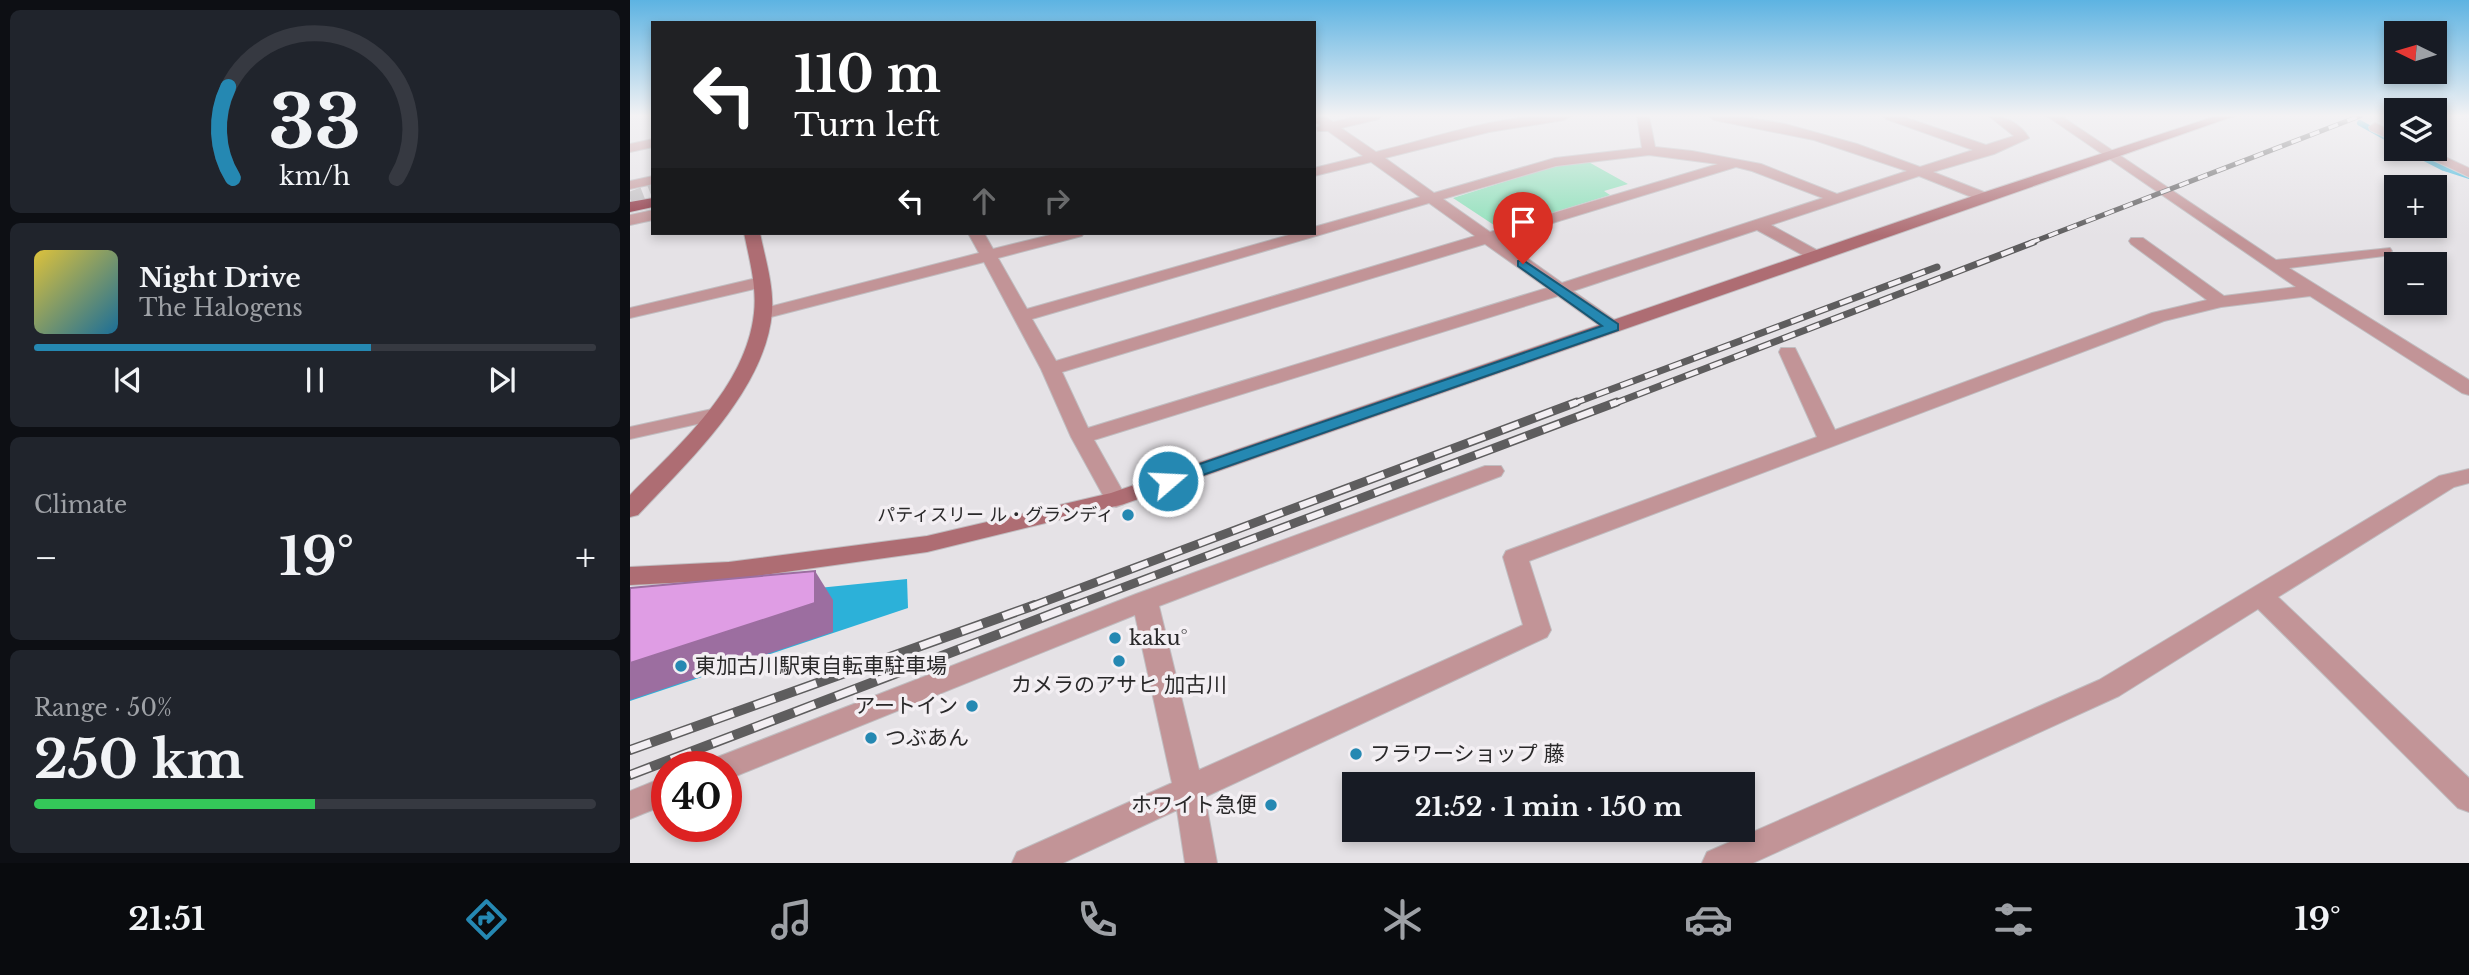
<!DOCTYPE html>
<html lang="en">
<head>
<meta charset="utf-8">
<style>
  :root { --surface:#171b24; --page:#20242c; --text:#f1f3f6; --muted:#9ea1a6; --line:#363941; --accent:#2588b2 }
  body { margin:0; font-family:"Libre Baskerville","Noto Sans JP",serif; background:var(--page); color:var(--text); height:100vh; display:flex; flex-direction:column; font-size:26px; white-space:nowrap }
  * { box-sizing:border-box; margin:0 }
  p { font-size:23px; color:var(--muted) }
  .icon { flex:none; width:38px; height:38px; fill:none; stroke:currentColor; stroke-width:2; stroke-linecap:round; stroke-linejoin:round }
  .map { position:relative; flex:1; overflow:hidden }
  .side { display:flex; flex-direction:column; gap:10px; padding:10px; background:#0d0f14; width:630px }
  .side>* { flex:none }
  .guide { position:absolute; left:21px; top:21px; width:665px; height:214px; border-radius:0px; box-shadow:0 4px 10px #0003; background:#202124; color:#fff; overflow:hidden }
  .needle { width:46px; rotate:275deg }
  .tools { position:absolute; left:1754px; top:21px; display:grid; gap:14px }
  .tools a { display:grid; place-items:center; width:63px; height:63px; border-radius:0px; background:var(--surface); box-shadow:0 4px 10px #0003; font-size:35px }
  .speed { position:absolute; left:21px; top:751px; display:flex; gap:14px; font-size:35px; font-weight:700; text-align:center }
  .speed>* { display:grid; place-content:center; width:91px; height:91px; border-radius:50%; background:var(--surface); box-shadow:0 4px 10px #0003; line-height:1 }
  .speed .limit { border:10px solid #d22; background:#fff; color:#111 }
  .pin { position:absolute; display:grid; place-items:center; width:60px; height:60px; color:#fff; margin:-72px -30px; border-radius:50% 50% 50% 0; rotate:-45deg; box-shadow:0 0 7px #0007 }
  .pin .icon { rotate:45deg }
  .me { position:absolute; width:77px; margin:-38px; rotate:71deg; stroke-linejoin:round; filter:drop-shadow(0 0 5px #0008) }
  .turn { display:flex; align-items:center; gap:24px; height:147px; padding:0 28px; font-size:32px }
  .turn .icon { width:91px; height:91px; stroke-width:2.5 }
  .turn b { display:block; font-size:49px; line-height:60px }
  .lanes { display:flex; align-items:center; height:66px; padding:0 28px; background:#0003; justify-content:center; gap:35px; direction:ltr }
  .lanes .off { opacity:.35 }
  .big { font-size:52px; font-weight:800; line-height:1.1 }
  .side .card { flex:1; display:flex; flex-direction:column; justify-content:center; gap:10px; min-width:0; padding:0 24px; border-radius:10px; background:var(--page) }
  .side .dial { align-items:center; gap:0 }
  .dial svg { height:182px; overflow:visible; fill:none; stroke:var(--line); stroke-width:7; stroke-linecap:round; text-anchor:middle }
  .dial text { fill:var(--text); stroke:none }
  .song { display:flex; align-items:center; gap:21px }
  .cover { width:84px; height:84px; border-radius:10px; background:linear-gradient(135deg,hsl(50 70% 55%),hsl(200 70% 35%)) }
  .played { height:7px; border-radius:4px; background:linear-gradient(90deg,var(--accent) 60%,var(--line) 60%) }
  .keys { display:flex; justify-content:space-around; direction:ltr }
  .heat { display:flex; justify-content:space-between; align-items:center; font-size:38px; direction:ltr }
  .charge { height:10px; border-radius:5px; background:linear-gradient(90deg,#34c759 50%,var(--line) 0) }
  .trip { position:absolute; left:712px; top:772px; width:413px; height:70px; border-radius:0px; background:var(--surface); box-shadow:0 4px 10px #0003; font-weight:800; line-height:70px; text-align:center }
  .tab-bar { display:flex; height:112px; justify-content:space-around; align-items:center; background:#090b0e; color:var(--muted) }
  .tab-bar .icon { width:49px; height:49px }
  .tab-bar .active { color:var(--accent) }
  .tab-bar b { font-size:32px; color:var(--text) }
  main { display:flex; flex:1; min-height:0 }
  .map>svg:first-child { display:block }
  .green { fill:#8de0b9 }
  .water { fill:#2cb1d9 }
  .lines { fill:none; stroke-linecap:round; stroke-linejoin:round }
  .stream { stroke:#2cb1d9; stroke-width:6 }
  .street-tunnel { stroke:#c0bdc0; stroke-width:14; stroke-dasharray:14 7; stroke-linecap:butt }
  .street-casing { stroke:#c0bdc0; stroke-width:2 }
  .secondary-casing { stroke:#c0bdc0; stroke-width:2 }
  .highway-casing { stroke:#c0bdc0; stroke-width:2 }
  .street { fill:#c29497; fill-rule:evenodd }
  .secondary { fill:#ae6d73; fill-rule:evenodd }
  .highway { fill:#8f3543; fill-rule:evenodd }
  .rail-far3-casing { stroke:#5e5d5e; stroke-width:5 }
  .rail-far2-casing { stroke:#5e5d5e; stroke-width:7 }
  .rail-far1-casing { stroke:#5e5d5e; stroke-width:9 }
  .rail-casing { stroke:#5e5d5e; stroke-width:10 }
  .rail-far3 { stroke:#f3eff3; stroke-width:3.5; stroke-dasharray:10; stroke-linecap:butt }
  .rail-far2 { stroke:#f3eff3; stroke-width:4.5; stroke-dasharray:13; stroke-linecap:butt }
  .rail-far1 { stroke:#f3eff3; stroke-width:6; stroke-dasharray:18; stroke-linecap:butt }
  .rail { stroke:#f3eff3; stroke-width:7; stroke-dasharray:22; stroke-linecap:butt }
  .shaded-wall { fill:#9c6ea0 }
  .building { fill:#df9de4; stroke:#9c6ea0; stroke-width:2 }
  .route { fill:#2588b2; stroke:#185874; stroke-width:2 }
  .poi-dot { fill:#2588b2; stroke:#f3eff3; stroke-width:2.5 }
  .labels { text-anchor:middle; dominant-baseline:central; stroke-width:7; stroke-linejoin:round; paint-order:stroke }
  .poi-label { font-size:18px; fill:#2a292a; stroke:#f3eff3; text-anchor:end }
  .near-poi-label { font-size:21px; fill:#2a292a; stroke:#f3eff3; text-anchor:start }
</style>
</head>
<body>
<main>
<section class="side">
<div class="card dial"><svg viewBox="0 0 100 80">
<path d="M14 69A42 42 0 1 1 86 69"/>
<path d="M14 69A42 42 0 0 1 12 29" stroke="#2588b2"/>
<text x="50" y="56" font-size="32" font-weight="700">33</text>
<text x="50" y="72" font-size="11">km/h</text>
</svg></div>
<div class="card">
<div class="song"><i class="cover"></i><div><b>Night Drive</b><p>The Halogens</p></div></div>
<div class="played"></div>
<div class="keys"><svg class="icon" aria-label="previous" viewBox="0 0 24 24"><path d="M18 5L8 12l10 7zM5 5v14"/></svg><svg class="icon" aria-label="pause" viewBox="0 0 24 24"><path d="M8 5v14M16 5v14"/></svg><svg class="icon" aria-label="next" viewBox="0 0 24 24"><path d="M6 5l10 7-10 7zM19 5v14"/></svg></div>
</div>
<div class="card"><p>Climate</p>
<div class="heat"><a>−</a><b class="big">19°</b><a>+</a></div>
</div>
<div class="card"><p>Range · 50%</p><b class="big">250 km</b><div class="charge"></div></div>
</section>
<div class="map">
<svg width="1839" height="863" viewBox="0 0 1839 863">
  <rect width="100%" height="100%" fill="#e5e2e6"/>
  <!-- green -->
  <polygon class="green" points="955,160 998,184 974,191 980,195 870,229 823,198 931,164"/>
  <!-- water -->
  <polygon class="water" points="277,579 278,608 0,701 0,607"/>
  <g class="lines">
    <!-- stream -->
    <g class="stream">
      <polyline points="1730,123 1766,143"/>
      <polyline points="1777,149 1814,168 1839,176"/>
    </g>
    <!-- street-tunnel -->
    <polyline class="street-tunnel" points="0,199 23,190"/>
    <!-- street casing -->
    <g class="street-casing">
      <g id="street">
        <path d="M684 116H694L703 122 730 116H751L749 119 711 128 746 152C808 137 876 112 940 116L934 120 859 132 755 158 804 193 925 158 1012 148 1007 116H1019L1025 147 1062 151 1131 164 1207 194 1277 171 1184 140 1084 120 1078 116H1109L1155 124 1227 144 1290 167 1343 150 1256 119 1254 116H1271L1356 145 1384 136 1359 116C1374 115 1391 124 1399 138L1364 154 1303 172 1359 194 1361 197 1359 200H1349L1289 176 1141 225 1192 253 1194 256 1192 259H1180L1127 230 943 291 989 323 992 327 989 331H977L928 296 464 440 497 499 494 504 486 507 478 504 475 499 441 437 411 369 354 262 133 319 124 314 127 310 349 253 338 233H354L363 249 428 233H454L452 236 368 258 397 309 666 233H684V227L790 197 741 162 684 176V168L733 156 698 131H688L687 128 690 125 684 121ZM1019 155 1088 164 860 232 813 199 926 166ZM1106 167 1122 171 1193 198 932 283 870 239ZM799 203 845 236 426 361 402 319ZM855 244 917 288 458 428 432 372Z"/>
        <polygon points="1417,116 1431,116 1646,260 1760,248 1762,251 1754,256 1659,268 1839,380 1839,395 1832,393 1680,296 1591,307 1534,321 899,561 921,630 917,637 575,797 587,863 555,863 547,810 433,863 382,863 387,852 542,783 505,615 96,780 96,766 81,766 85,758 506,594 855,466 871,466 874,471 871,476 529,606 569,770 893,625 873,557 876,551 1187,437 1149,352 1151,348 1165,348 1167,352 1205,430 1522,313 1577,300 1501,244 1499,241 1501,238 1513,238 1594,296 1666,287"/>
        <polygon points="1745,123 1766,133 1766,142 1740,130 1739,127"/>
        <polygon points="23,139 23,147 0,152 0,144"/>
        <polygon points="1780,149 1798,149 1839,168 1839,177"/>
        <polygon points="23,176 23,184 0,189 0,181"/>
        <polygon points="23,210 23,220 0,225 0,215"/>
        <polygon points="131,277 137,278 140,282 137,286 0,318 0,308"/>
        <polygon points="87,408 94,410 97,414 94,418 0,439 0,427"/>
        <polygon points="1839,469 1839,483 1824,487 1648,597 1839,778 1839,812 1828,808 1628,609 1489,696 1123,863 1072,863 1077,852 1469,680 1809,476"/>
        <polygon points="37,776 37,804 0,819 0,791"/>
      </g>
    </g>
    <!-- secondary casing -->
    <g class="secondary-casing">
      <g id="secondary">
        <polygon points="1586,116 1604,116 494,504 297,552 99,580 0,585 0,567 99,562 297,536 481,493 1349,194"/>
        <path d="M114 233H130C135 258 144 286 142 312 136 389 59 461 8 515L0 517V495C49 445 116 387 124 313 127 286 119 258 114 233Z"/>
      </g>
    </g>
    <!-- highway casing -->
    <g class="highway-casing">
      <polygon id="highway" points="23,198 23,207 0,212 0,202"/>
    </g>
    <!-- street -->
    <use href="#street" class="street"/>
    <!-- secondary -->
    <use href="#secondary" class="secondary"/>
    <!-- highway -->
    <use href="#highway" class="highway"/>
    <!-- rail-far3 casing -->
    <g class="rail-far3-casing">
      <polyline id="rail-far3" points="1400,243 1730,116"/>
    </g>
    <!-- rail-far2 casing -->
    <g class="rail-far2-casing">
      <g id="rail-far2">
        <polyline points="942,404 1307,267"/>
        <polyline points="983,404 1404,242"/>
      </g>
    </g>
    <!-- rail-far1 casing -->
    <g class="rail-far1-casing">
      <g id="rail-far1">
        <polyline points="400,607 947,402"/>
        <polyline points="441,607 987,402"/>
      </g>
    </g>
    <!-- rail casing -->
    <g class="rail-casing">
      <g id="rail">
        <polyline points="0,750 405,605"/>
        <polyline points="0,775 445,605"/>
      </g>
    </g>
    <!-- rail-far3 -->
    <use href="#rail-far3" class="rail-far3"/>
    <!-- rail-far2 -->
    <use href="#rail-far2" class="rail-far2"/>
    <!-- rail-far1 -->
    <use href="#rail-far1" class="rail-far1"/>
    <!-- rail -->
    <use href="#rail" class="rail"/>
  </g>
  <!-- shaded-wall -->
  <polygon class="shaded-wall" points="185,571 203,600 203,632 0,700 0,663"/>
  <!-- building -->
  <polygon class="building" points="185,571 185,603 0,663 0,588"/>
  <!-- sky -->
  <linearGradient id="sky" x2="0" y2="1"><stop stop-color="#5db3e2"/><stop offset="0.49" stop-color="#f3f2f4"/><stop offset="1" stop-color="#f3f2f4" stop-opacity="0"/></linearGradient>
  <rect width="1839" height="236" fill="url(#sky)"/>
  <!-- route -->
  <polygon class="route" points="893,260 988,324 988,330 544,485 538,486 530,481 532,477 972,326 888,266 888,261"/>
  <!-- markers -->
  <g class="poi-dot">
    <circle cx="498" cy="515" r="7"/>
    <circle cx="485" cy="638" r="7"/>
    <circle cx="489" cy="661" r="7"/>
    <circle cx="51" cy="666" r="7"/>
    <circle cx="342" cy="706" r="7"/>
    <circle cx="241" cy="738" r="7"/>
    <circle cx="726" cy="754" r="7"/>
    <circle cx="641" cy="805" r="7"/>
  </g>
  <g class="labels">
    <!-- poi labels -->
    <g class="poi-label">
      <text x="484" y="515">パティスリー ル・グランディ</text>
    </g>
    <!-- near-poi labels -->
    <g class="near-poi-label">
      <text x="499" y="638">kaku°</text>
      <text x="65" y="666">東加古川駅東自転車駐車場</text>
      <text x="489" y="685" text-anchor="middle">カメラのアサヒ 加古川</text>
      <text x="328" y="706" text-anchor="end">アートイン</text>
      <text x="255" y="738">つぶあん</text>
      <text x="740" y="754">フラワーショップ 藤</text>
      <text x="627" y="805" text-anchor="end">ホワイト急便</text>
    </g>
  </g>
</svg>
<div class="tools">
<a><svg class="needle" viewBox="-14 -14 28 28"><path d="M0-13l5 13h-10z" fill="#e53935"/><path d="M0 13l5-13h-10z" fill="#9ea1a6"/></svg></a>
<a><svg class="icon" aria-label="layers" viewBox="0 0 24 24"><path d="M12 4l9 5-9 5-9-5zM3 14l9 5 9-5"/></svg></a>
<a>+</a>
<a>−</a>
</div>
<div class="speed"><div class="limit">40</div></div>
<div class="pin" style="left:893px;top:264px;background:#d93025"><svg class="icon" aria-label="arrive" viewBox="0 0 24 24"><path d="M6 21V4h12l-3 4 3 4H6"/></svg></div>
<svg class="me" style="left:538px;top:481px" viewBox="-20 -20 40 40"><circle r="17" fill="#2588b2" stroke="#fff" stroke-width="3"/><path d="M0-11L8 9 0 5-8 9z" fill="#fff"/></svg>
<div class="trip">21:52 · 1 min · 150 m</div>
<div class="guide">
<div class="turn"><svg class="icon" aria-label="left" viewBox="0 0 24 24"><path d="M17 20v-9H6M10 6l-5 5 5 5"/></svg><div><b>110 m</b>Turn left</div></div>
<div class="lanes"><svg class="icon" aria-label="left" viewBox="0 0 24 24"><path d="M17 20v-9H6M10 6l-5 5 5 5"/></svg><svg class="icon off" aria-label="ahead" viewBox="0 0 24 24"><path d="M12 20V5M6 11l6-6 6 6"/></svg><svg class="icon off" aria-label="right" viewBox="0 0 24 24"><path d="M7 20v-9h11M14 6l5 5-5 5"/></svg></div>
</div>
</div>
</main>
<nav class="tab-bar">
<b>21:51</b>
<svg class="icon active" aria-label="directions" viewBox="0 0 24 24"><path d="M12 3l9 9-9 9-9-9zM9 14v-3h6M13 9l2 2-2 2"/></svg>
<svg class="icon" aria-label="music" viewBox="0 0 24 24"><path d="M9 18V5l10-2v13"/><circle cx="6" cy="18" r="3"/><circle cx="16" cy="16" r="3"/></svg>
<svg class="icon" aria-label="phone" viewBox="0 0 24 24"><path d="M5 4h4l2 5-3 2q2 4 5 5l2-3 5 2v4C11 20 4 13 5 4z"/></svg>
<svg class="icon" aria-label="climate" viewBox="0 0 24 24"><path d="M12 3v18M4 7l16 10M4 17L20 7"/></svg>
<svg class="icon" aria-label="car" viewBox="0 0 24 24"><path d="M5 17H2v-5l4-1 3-4h7l3 4 3 1v5h-3M9 17h6M6 11h13"/><circle cx="7" cy="17" r="2"/><circle cx="17" cy="17" r="2"/></svg>
<svg class="icon" aria-label="filters" viewBox="0 0 24 24"><path d="M4 7h16M4 17h16"/><circle cx="9" cy="7" r="2"/><circle cx="15" cy="17" r="2"/></svg>
<b>19°</b>
</nav>
</body>
</html>
